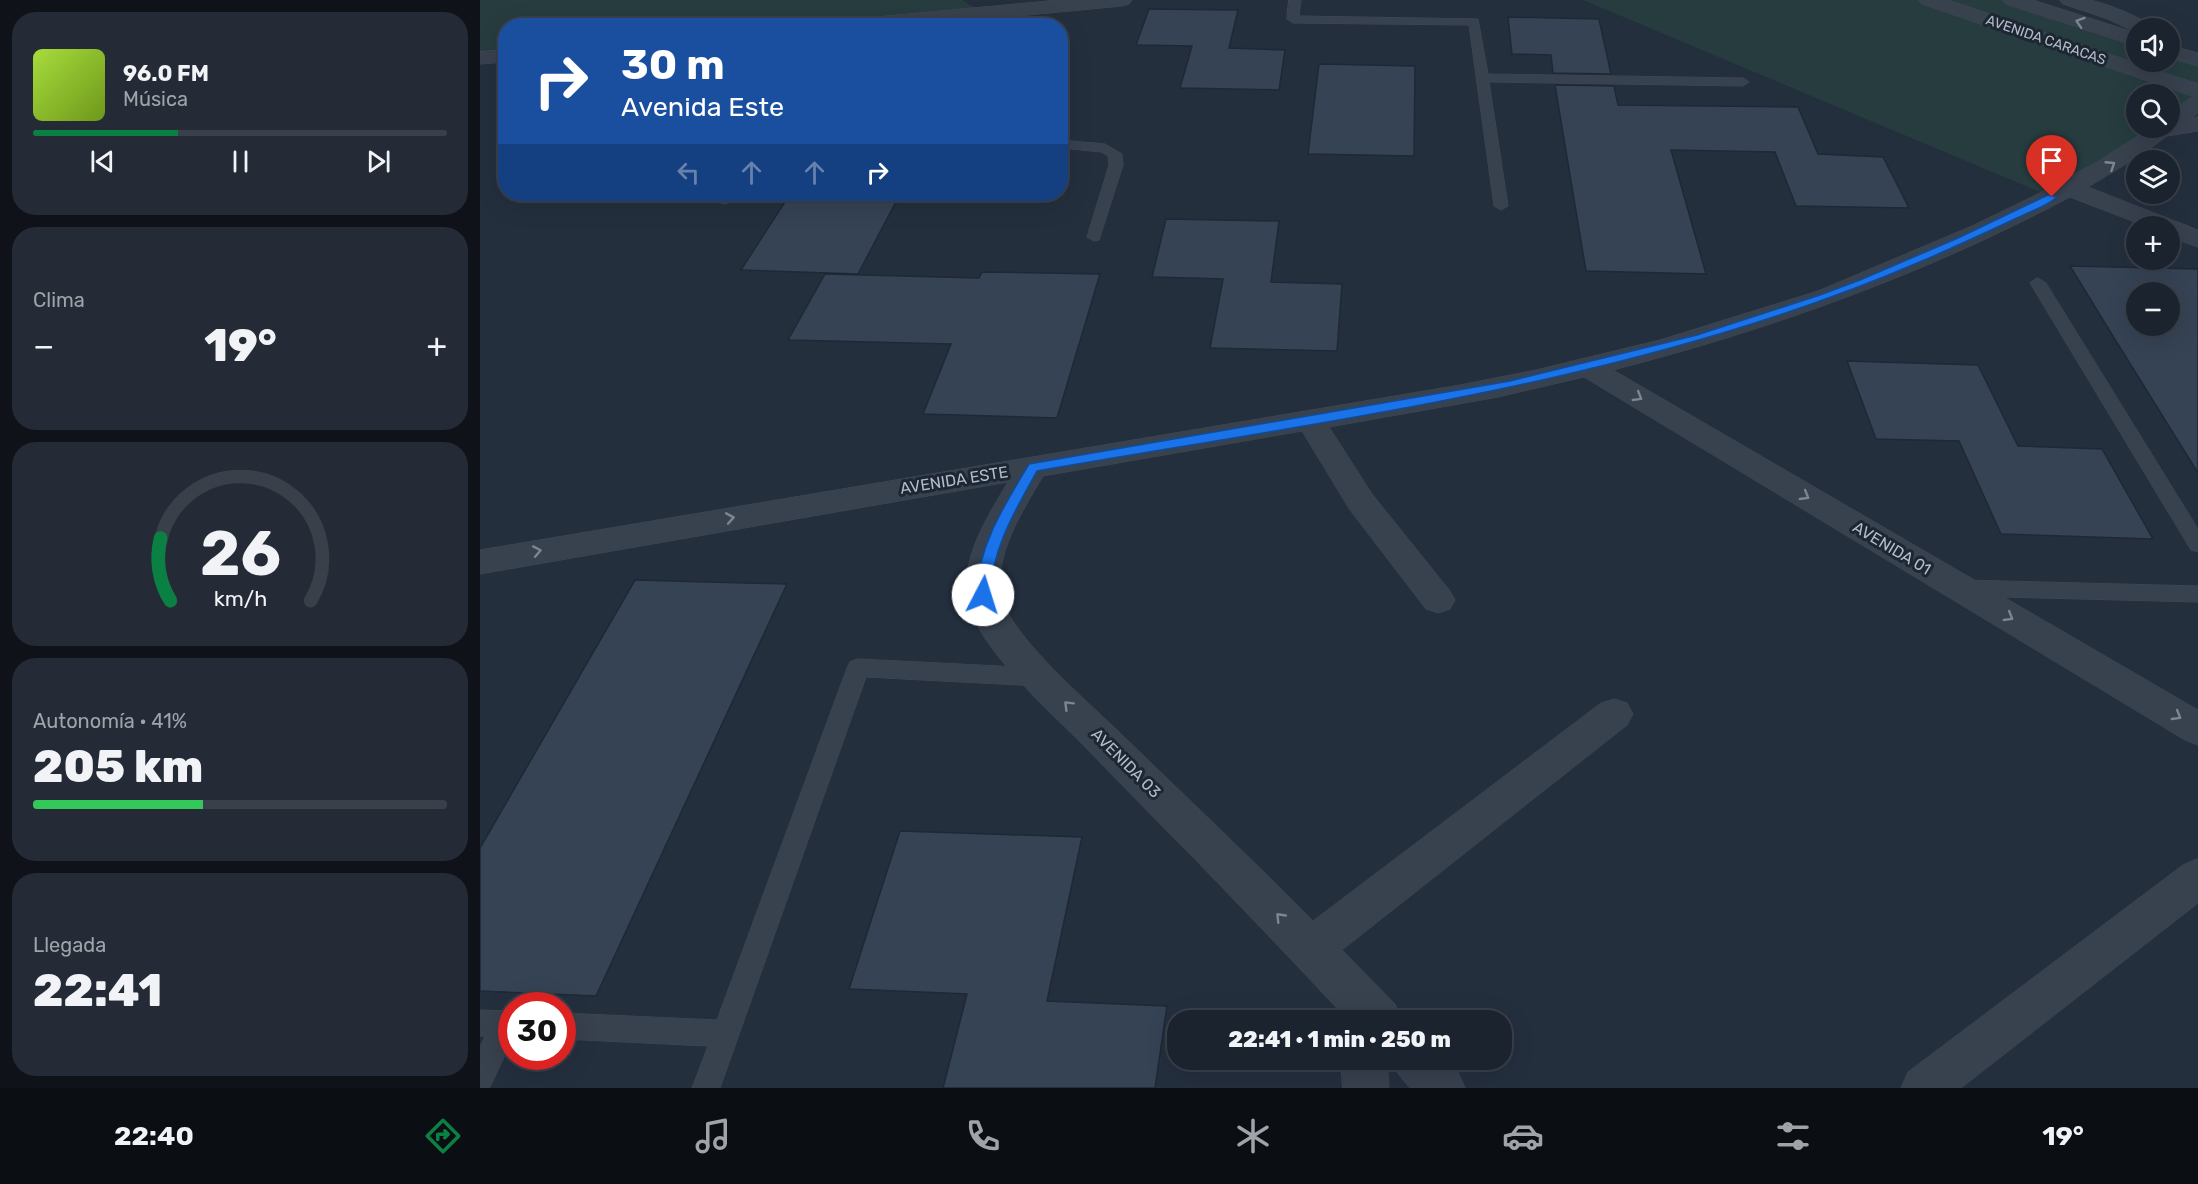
<!DOCTYPE html>
<html lang="es">
<head>
<meta charset="utf-8">
<style>
  :root { --surface:#1b232e; --page:#242b36; --text:#f1f3f6; --muted:#a0a4aa; --line:#39404a; --accent:#0b8043 }
  body { margin:0; font-family:Rubik,sans-serif; background:var(--page); color:var(--text); height:100vh; display:flex; flex-direction:column; font-size:22px; white-space:nowrap }
  * { box-sizing:border-box; margin:0 }
  p { font-size:20px; color:var(--muted) }
  .icon { flex:none; width:33px; height:33px; fill:none; stroke:currentColor; stroke-width:2; stroke-linecap:round; stroke-linejoin:round }
  .map { position:relative; flex:1; overflow:hidden }
  .panel { display:flex; flex-direction:column; gap:12px; padding:12px; background:#0f1319; width:480px }
  .panel>* { flex:none }
  .guide { position:absolute; left:18px; top:18px; width:570px; height:183px; border-radius:24px; box-shadow:0 6px 24px #0002,0 0 0 2px var(--line); background:#1a4fa0; color:#fff; overflow:hidden }
  .tools { position:absolute; left:1646px; top:18px; display:grid; gap:12px }
  .tools a { display:grid; place-items:center; width:54px; height:54px; border-radius:50%; background:var(--surface); box-shadow:0 6px 24px #0002,0 0 0 2px var(--line); font-size:30px }
  .speed { position:absolute; left:18px; top:992px; display:flex; gap:12px; font-size:30px; font-weight:700; text-align:center }
  .speed>* { display:grid; place-content:center; width:78px; height:78px; border-radius:50%; background:var(--surface); box-shadow:0 6px 24px #0002,0 0 0 2px var(--line); line-height:1 }
  .speed .limit { border:9px solid #d22; background:#fff; color:#111 }
  .pin { position:absolute; display:grid; place-items:center; width:51px; height:51px; color:#fff; margin:-62px -26px; border-radius:50% 50% 50% 0; rotate:-45deg; box-shadow:0 0 6px #0007 }
  .pin .icon { rotate:45deg }
  .me { position:absolute; width:66px; margin:-33px; rotate:5deg; stroke-linejoin:round; filter:drop-shadow(0 0 4px #0008) }
  .turn { display:flex; align-items:center; gap:21px; height:126px; padding:0 24px; font-size:27px }
  .turn .icon { width:78px; height:78px; stroke-width:2.5 }
  .turn b { display:block; font-size:42px; line-height:51px }
  .lanes { display:flex; align-items:center; height:57px; padding:0 24px; background:#0003; justify-content:center; gap:30px; direction:ltr }
  .lanes .off { opacity:.35 }
  .big { font-size:45px; font-weight:800; line-height:1.1 }
  .panel .card { flex:1; display:flex; flex-direction:column; justify-content:center; gap:9px; min-width:0; padding:0 21px; border-radius:24px; background:var(--page) }
  .panel .dial { align-items:center; gap:0 }
  .dial svg { height:156px; overflow:visible; fill:none; stroke:var(--line); stroke-width:7; stroke-linecap:round; text-anchor:middle }
  .dial text { fill:var(--text); stroke:none }
  .song { display:flex; align-items:center; gap:18px }
  .cover { width:72px; height:72px; border-radius:9px; background:linear-gradient(135deg,hsl(80 70% 55%),hsl(80 70% 35%)) }
  .played { height:6px; border-radius:3px; background:linear-gradient(90deg,var(--accent) 35%,var(--line) 35%) }
  .keys { display:flex; justify-content:space-around; direction:ltr }
  .heat { display:flex; justify-content:space-between; align-items:center; font-size:33px; direction:ltr }
  .charge { height:9px; border-radius:4px; background:linear-gradient(90deg,#34c759 41%,var(--line) 0) }
  .trip { position:absolute; left:687px; top:1010px; width:345px; height:60px; border-radius:24px; background:var(--surface); box-shadow:0 6px 24px #0002,0 0 0 2px var(--line); font-weight:800; line-height:60px; text-align:center }
  .tab-bar { display:flex; height:96px; justify-content:space-around; align-items:center; background:#0b0e12; color:var(--muted) }
  .tab-bar .icon { width:42px; height:42px }
  .tab-bar .active { color:var(--accent) }
  .tab-bar b { font-size:27px; color:var(--text) }
  main { display:flex; flex:1; min-height:0 }
  .map>svg:first-child { display:block }
  .green { fill:#263c3f }
  .building { fill:#364354; stroke:#1f2835; stroke-width:1.5; fill-rule:evenodd }
  .lines { fill:none; stroke-linecap:round; stroke-linejoin:round }
  .service-casing { stroke:#414a57; stroke-width:1 }
  .minor-casing { stroke:#414a57; stroke-width:1 }
  .tertiary-casing { stroke:#414a57; stroke-width:1 }
  .service { fill:#38414e; fill-rule:evenodd }
  .minor { fill:#38414e; fill-rule:evenodd }
  .tertiary { fill:#38414e; fill-rule:evenodd }
  .oneway { stroke:#7c8592 }
  .route { fill:#1a73e8; stroke:#114b97; stroke-width:1.5 }
  .labels { text-anchor:middle; dominant-baseline:central; stroke-width:6; stroke-linejoin:round; paint-order:stroke }
  .far-street-label { font-size:14px; fill:#b4bcc9; stroke:#1d2633 }
  .street-label { font-size:16px; fill:#b4bcc9; stroke:#1d2633 }
</style>
</head>
<body>
<main>
<section class="panel">
<div class="card">
<div class="song"><i class="cover"></i><div><b>96.0 FM</b><p>Música</p></div></div>
<div class="played"></div>
<div class="keys"><svg class="icon" aria-label="previous" viewBox="0 0 24 24"><path d="M18 5L8 12l10 7zM5 5v14"/></svg><svg class="icon" aria-label="pause" viewBox="0 0 24 24"><path d="M8 5v14M16 5v14"/></svg><svg class="icon" aria-label="next" viewBox="0 0 24 24"><path d="M6 5l10 7-10 7zM19 5v14"/></svg></div>
</div>
<div class="card"><p>Clima</p>
<div class="heat"><a>−</a><b class="big">19°</b><a>+</a></div>
</div>
<div class="card dial"><svg viewBox="0 0 100 80">
<path d="M14 69A42 42 0 1 1 86 69"/>
<path d="M14 69A42 42 0 0 1 9 37" stroke="#0b8043"/>
<text x="50" y="56" font-size="32" font-weight="700">26</text>
<text x="50" y="72" font-size="11">km/h</text>
</svg></div>
<div class="card"><p>Autonomía · 41%</p><b class="big">205 km</b><div class="charge"></div></div>
<div class="card"><p>Llegada</p><b class="big">22:41</b></div>
</section>
<div class="map">
<svg width="1718" height="1088" viewBox="0 0 1718 1088">
  <rect width="100%" height="100%" fill="#242f3e"/>
  <!-- green -->
  <g class="green">
    <polygon points="0,0 482,0 503,13 363,26 26,26 25,56 0,58"/>
    <polygon points="1103,0 1533,0 1656,40 1656,62 1689,62 1689,51 1718,60 1718,103 1689,124 1689,94 1656,94 1656,128 1685,128 1653,151 1572,197"/>
  </g>
  <!-- building -->
  <g class="building">
    <polygon points="669,9 758,10 749,48 805,50 799,90 700,88 712,46 656,45"/>
    <polygon points="1028,17 1119,19 1131,74 1073,73 1071,55 1032,54"/>
    <polygon points="839,64 935,66 934,156 828,154"/>
    <polygon points="1075,85 1134,86 1138,105 1318,107 1338,154 1403,157 1429,208 1316,206 1295,152 1191,150 1226,274 1106,271"/>
    <polygon points="310,194 420,194 378,274 261,270"/>
    <polygon points="686,219 799,221 791,282 862,284 857,351 730,348 743,279 672,277"/>
    <path d="M1590 266 1718 269V473L1631 333ZM1656 292H1689V326H1656Z"/>
    <polygon points="502,272 620,274 577,418 443,414 471,344 308,340 345,274 499,278"/>
    <polygon points="1367,361 1498,365 1538,446 1622,449 1673,539 1521,534 1479,441 1396,439"/>
    <polygon points="155,580 307,584 116,996 0,991 0,848"/>
    <polygon points="420,831 602,837 567,1001 687,1006 675,1088 463,1088 487,994 369,989"/>
  </g>
  <g class="lines">
    <!-- service casing -->
    <g class="service-casing">
      <g id="service">
        <polygon points="809,0 821,0 819,16 998,19 1008,74 1263,78 1269,82 1263,86 1009,82 1028,206 1021,210 1014,206 989,25 813,23 807,19"/>
        <polygon points="580,140 625,144 642,154 643,165 619,240 614,241 607,237 629,165 628,156 622,152 580,148"/>
        <polygon points="241,194 255,194 248,203 243,204 236,200"/>
        <polygon points="1558,278 1566,283 1718,529 1718,552 1711,550 1550,283"/>
        <polygon points="1483,580 1718,586 1718,602 1483,596 1476,593 1473,588 1476,583"/>
        <polygon points="378,659 559,668 567,671 570,677 567,683 559,686 386,677 240,1088 212,1088 228,1046 82,1039 82,1013 237,1020 367,668 370,662"/>
        <polygon points="0,1010 32,1011 32,1040 10,1087 0,1088 0,1047 5,1036 0,1036"/>
      </g>
    </g>
    <!-- minor casing -->
    <g class="minor-casing">
      <g id="minor">
        <polygon points="579,0 652,0 649,4 642,6 433,26 354,26 357,22 364,20"/>
        <path d="M1580 0C1590 0 1601 0 1610 0 1624 3 1664 17 1672 28H1656L1655 32 1628 19 1583 4Z"/>
        <polygon points="26,50 26,62 0,64 0,52"/>
        <path d="M1718 96V113L1664 153 1608 187 1718 230V247L1689 237V226H1665L1590 197C1445 274 1292 329 1133 370L1718 710V745L1705 740 1104 377 1018 397 849 427 892 494 970 591 975 600 970 609 958 613 946 609 870 510 822 431 563 476C543 511 512 556 522 598 531 636 608 702 638 731 703 794 769 856 833 921L1121 703 1134 699 1147 703 1153 714 1147 725 862 950 915 1004 921 1020H868C815 963 762 908 708 852 674 818 640 783 606 748 572 713 493 645 487 596 482 555 508 516 528 482L0 574V550L980 385 1056 370 1180 340 1338 291 1492 226 1556 195 1617 162 1671 128H1689V114L1710 98Z"/>
        <polygon points="1718,859 1718,903 1481,1088 1421,1088 1428,1072 1703,865"/>
        <polygon points="861,1059 907,1059 909,1088 863,1088"/>
        <polygon points="912,1059 967,1059 978,1072 985,1088 930,1088 919,1075"/>
      </g>
    </g>
    <!-- tertiary casing -->
    <g class="tertiary-casing">
      <g id="tertiary">
        <polygon points="1439,0 1468,0 1718,84 1718,98 1442,4"/>
        <polygon points="1523,0 1553,0 1656,33 1656,46 1526,4"/>
        <polygon points="1689,45 1718,53 1718,66 1689,58"/>
        <polygon points="1718,117 1718,131 1681,137 1673,135 1670,130 1671,128 1689,128 1689,122"/>
      </g>
    </g>
    <!-- service -->
    <use href="#service" class="service"/>
    <!-- minor -->
    <use href="#minor" class="minor"/>
    <!-- tertiary -->
    <use href="#tertiary" class="tertiary"/>
  </g>
  <!-- one-way arrows -->
  <defs><path id="oneway-chevron" d="M-2-3.5L2.5 0L-2 3.5" fill="none" stroke-width="1.6" stroke-linecap="round" stroke-linejoin="round" transform="scale(1.5)"/></defs>
  <g class="oneway">
    <use href="#oneway-chevron" transform="translate(1600 22) rotate(-162)"/>
    <use href="#oneway-chevron" transform="translate(1631 165) rotate(-33)"/>
    <use href="#oneway-chevron" transform="translate(1158 397) rotate(31)"/>
    <use href="#oneway-chevron" transform="translate(1325 496) rotate(31)"/>
    <use href="#oneway-chevron" transform="translate(250 518) rotate(-10)"/>
    <use href="#oneway-chevron" transform="translate(57 551) rotate(-11)"/>
    <use href="#oneway-chevron" transform="translate(1529 617) rotate(31)"/>
    <use href="#oneway-chevron" transform="translate(588 705) rotate(-135)"/>
    <use href="#oneway-chevron" transform="translate(1697 716) rotate(31)"/>
    <use href="#oneway-chevron" transform="translate(800 917) rotate(-134)"/>
  </g>
  <!-- route -->
  <path class="route" d="M1568 195 1577 197C1567 206 1551 211 1539 217 1507 232 1475 247 1442 261 1162 382 856 419 557 471 535 511 512 548 510 595L503 601 496 595C498 546 524 506 549 464L1030 381 1217 335 1340 295 1380 280 1478 238Z"/>
  <g class="labels">
    <!-- far-street labels -->
    <g class="far-street-label">
      <text transform="translate(1566 40) rotate(19)">AVENIDA CARACAS</text>
    </g>
    <!-- street labels -->
    <g class="street-label">
      <text transform="translate(474 480) rotate(-9)">AVENIDA ESTE</text>
      <text transform="translate(1412 548) rotate(31)">AVENIDA 01</text>
      <text transform="translate(646 763) rotate(45)">AVENIDA 03</text>
    </g>
  </g>
</svg>
<div class="tools">
<a><svg class="icon" aria-label="sound" viewBox="0 0 24 24"><path d="M4 9h4l5-4v14l-5-4H4zM17 9q2 3 0 6"/></svg></a>
<a><svg class="icon" aria-label="search" viewBox="0 0 24 24"><circle cx="10" cy="10" r="6"/><path d="M15 15l6 6"/></svg></a>
<a><svg class="icon" aria-label="layers" viewBox="0 0 24 24"><path d="M12 4l9 5-9 5-9-5zM3 14l9 5 9-5"/></svg></a>
<a>+</a>
<a>−</a>
</div>
<div class="speed"><div class="limit">30</div></div>
<div class="pin" style="left:1572px;top:197px;background:#d93025"><svg class="icon" aria-label="arrive" viewBox="0 0 24 24"><path d="M6 21V4h12l-3 4 3 4H6"/></svg></div>
<svg class="me" style="left:503px;top:595px" viewBox="-20 -20 40 40"><circle r="19" fill="#fff"/><path d="M0-13L10 11 0 6-10 11z" fill="#1a73e8"/></svg>
<div class="trip">22:41 · 1 min · 250 m</div>
<div class="guide">
<div class="turn"><svg class="icon" aria-label="right" viewBox="0 0 24 24"><path d="M7 20v-9h11M14 6l5 5-5 5"/></svg><div><b>30 m</b>Avenida Este</div></div>
<div class="lanes"><svg class="icon off" aria-label="left" viewBox="0 0 24 24"><path d="M17 20v-9H6M10 6l-5 5 5 5"/></svg><svg class="icon off" aria-label="ahead" viewBox="0 0 24 24"><path d="M12 20V5M6 11l6-6 6 6"/></svg><svg class="icon off" aria-label="ahead" viewBox="0 0 24 24"><path d="M12 20V5M6 11l6-6 6 6"/></svg><svg class="icon" aria-label="right" viewBox="0 0 24 24"><path d="M7 20v-9h11M14 6l5 5-5 5"/></svg></div>
</div>
</div>
</main>
<nav class="tab-bar">
<b>22:40</b>
<svg class="icon active" aria-label="directions" viewBox="0 0 24 24"><path d="M12 3l9 9-9 9-9-9zM9 14v-3h6M13 9l2 2-2 2"/></svg>
<svg class="icon" aria-label="music" viewBox="0 0 24 24"><path d="M9 18V5l10-2v13"/><circle cx="6" cy="18" r="3"/><circle cx="16" cy="16" r="3"/></svg>
<svg class="icon" aria-label="phone" viewBox="0 0 24 24"><path d="M5 4h4l2 5-3 2q2 4 5 5l2-3 5 2v4C11 20 4 13 5 4z"/></svg>
<svg class="icon" aria-label="climate" viewBox="0 0 24 24"><path d="M12 3v18M4 7l16 10M4 17L20 7"/></svg>
<svg class="icon" aria-label="car" viewBox="0 0 24 24"><path d="M5 17H2v-5l4-1 3-4h7l3 4 3 1v5h-3M9 17h6M6 11h13"/><circle cx="7" cy="17" r="2"/><circle cx="17" cy="17" r="2"/></svg>
<svg class="icon" aria-label="filters" viewBox="0 0 24 24"><path d="M4 7h16M4 17h16"/><circle cx="9" cy="7" r="2"/><circle cx="15" cy="17" r="2"/></svg>
<b>19°</b>
</nav>
</body>
</html>
